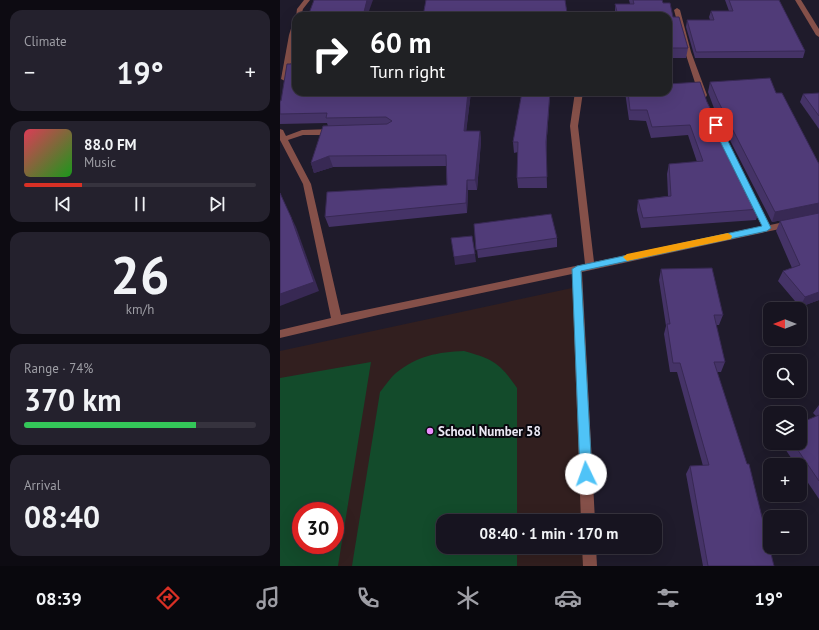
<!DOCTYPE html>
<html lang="en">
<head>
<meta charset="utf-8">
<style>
  :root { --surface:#171420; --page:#24212d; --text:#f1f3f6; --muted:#9e9ea5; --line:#36333e; --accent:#d93025 }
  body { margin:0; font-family:"PT Sans",sans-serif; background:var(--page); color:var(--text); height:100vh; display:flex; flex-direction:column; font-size:15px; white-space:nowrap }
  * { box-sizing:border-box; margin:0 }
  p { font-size:13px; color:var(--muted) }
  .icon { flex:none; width:22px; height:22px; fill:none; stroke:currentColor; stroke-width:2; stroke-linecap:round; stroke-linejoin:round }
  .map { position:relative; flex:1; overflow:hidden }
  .details { display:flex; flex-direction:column; gap:10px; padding:10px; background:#0d0b12; width:280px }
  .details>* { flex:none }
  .banner { position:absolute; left:12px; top:12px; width:380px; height:84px; border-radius:12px; box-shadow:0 4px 16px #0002,0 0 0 1px var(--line); background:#202124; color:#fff; overflow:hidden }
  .needle { width:26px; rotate:270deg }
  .tools { position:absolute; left:483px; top:302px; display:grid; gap:8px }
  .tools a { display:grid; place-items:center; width:44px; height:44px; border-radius:8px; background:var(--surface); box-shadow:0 4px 16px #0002,0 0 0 1px var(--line); font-size:20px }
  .speed { position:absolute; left:12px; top:502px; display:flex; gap:8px; font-size:20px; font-weight:700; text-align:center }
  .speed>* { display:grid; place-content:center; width:52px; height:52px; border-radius:50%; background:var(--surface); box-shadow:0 4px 16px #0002,0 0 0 1px var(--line); line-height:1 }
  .speed .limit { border:6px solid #d22; background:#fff; color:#111 }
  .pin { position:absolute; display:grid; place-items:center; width:34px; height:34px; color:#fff; margin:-17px; border-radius:8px; box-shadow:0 2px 6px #0006 }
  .me { position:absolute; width:44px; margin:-22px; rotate:357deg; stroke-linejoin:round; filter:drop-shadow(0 0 3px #0008) }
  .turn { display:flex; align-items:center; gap:14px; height:84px; padding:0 12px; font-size:18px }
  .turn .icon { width:52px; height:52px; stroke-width:2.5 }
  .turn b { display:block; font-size:28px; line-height:34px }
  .big { font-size:30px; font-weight:700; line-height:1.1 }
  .details .tile { flex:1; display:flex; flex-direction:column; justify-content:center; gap:6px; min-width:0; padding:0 14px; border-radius:12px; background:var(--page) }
  .details .dial { align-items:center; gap:0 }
  .dial b { font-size:52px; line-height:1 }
  .song { display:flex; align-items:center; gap:12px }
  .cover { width:48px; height:48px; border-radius:6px; background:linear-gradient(135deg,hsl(350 70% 55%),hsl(120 70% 35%)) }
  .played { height:4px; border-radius:2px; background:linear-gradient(90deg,var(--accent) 25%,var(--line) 25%) }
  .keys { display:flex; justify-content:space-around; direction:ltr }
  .heat { display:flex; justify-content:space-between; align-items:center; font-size:22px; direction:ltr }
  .charge { height:6px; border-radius:3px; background:linear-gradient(90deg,#34c759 74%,var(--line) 0) }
  .trip { position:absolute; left:156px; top:514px; width:226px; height:40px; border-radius:12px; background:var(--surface); box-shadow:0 4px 16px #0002,0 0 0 1px var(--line); font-weight:700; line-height:40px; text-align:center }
  .menu { display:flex; height:64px; justify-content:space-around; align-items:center; background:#09080d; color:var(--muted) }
  .menu .icon { width:28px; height:28px }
  .menu .active { color:var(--accent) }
  .menu b { font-size:18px; color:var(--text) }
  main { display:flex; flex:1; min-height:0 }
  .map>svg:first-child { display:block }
  .education { fill:#321f1f; fill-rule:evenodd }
  .green { fill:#134b2b; fill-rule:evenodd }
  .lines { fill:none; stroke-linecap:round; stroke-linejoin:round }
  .minor { fill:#855049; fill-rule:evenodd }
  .wall { fill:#453367 }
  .shaded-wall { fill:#382954 }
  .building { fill:#503b78; stroke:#382954 }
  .route { fill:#4fc3f7; stroke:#337fa1 }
  .slow { fill:#f59e0b }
  .poi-dot { fill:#ea8dfd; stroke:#09070e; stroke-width:1.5 }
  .labels { text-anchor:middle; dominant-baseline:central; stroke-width:4; stroke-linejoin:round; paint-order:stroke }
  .poi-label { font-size:13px; font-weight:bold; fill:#ece9f5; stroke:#09070e; text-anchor:start }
</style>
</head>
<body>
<main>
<section class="details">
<div class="tile"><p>Climate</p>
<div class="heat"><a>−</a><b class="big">19°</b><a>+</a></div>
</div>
<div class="tile">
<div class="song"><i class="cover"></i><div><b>88.0 FM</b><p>Music</p></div></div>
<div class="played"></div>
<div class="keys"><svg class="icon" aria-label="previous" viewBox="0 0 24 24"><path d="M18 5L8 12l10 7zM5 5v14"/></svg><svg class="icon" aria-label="pause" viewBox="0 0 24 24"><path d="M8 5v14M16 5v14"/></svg><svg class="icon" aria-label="next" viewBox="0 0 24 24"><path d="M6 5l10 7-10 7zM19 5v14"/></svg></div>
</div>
<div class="tile dial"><b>26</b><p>km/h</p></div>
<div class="tile"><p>Range · 74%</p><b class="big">370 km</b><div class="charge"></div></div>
<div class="tile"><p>Arrival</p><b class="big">08:40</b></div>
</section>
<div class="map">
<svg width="539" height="566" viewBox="0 0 539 566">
  <rect width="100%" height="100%" fill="#1f1b2b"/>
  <!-- education -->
  <path class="education" d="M292 288 306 521H163V547H308L309 566H0V351ZM21 511H55V545H21Z"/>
  <!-- green -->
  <g class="green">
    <path d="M184 351C213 359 220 363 237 388V521H163V547H237V566H72L100 392C105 386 110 378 116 373 137 356 158 352 184 351Z"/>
    <path d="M91 362 58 566H0V378ZM21 511H55V545H21Z"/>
  </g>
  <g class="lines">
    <!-- minor -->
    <g class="minor">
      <polygon points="24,0 30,0 23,9 21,16 16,16 16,17 17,9"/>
      <polygon points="515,0 521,0 539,29 539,37 536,35"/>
      <polygon points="397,8 400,10 411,52 427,95 426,97 420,97 419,95 405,52 394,10"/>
      <polygon points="16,20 16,33 9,79 5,81 1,79 9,35 13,22"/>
      <polygon points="295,92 303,92 298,126 314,262 482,226 469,200 473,197 476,198 490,225 509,221 514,224 509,227 302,272 315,521 301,521 292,274 98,315 0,338 0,330 51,318 23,184 0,140 0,129 3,130 6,136 22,130 53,129 57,132 53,135 23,135 8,140 31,184 61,315 305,264 290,126"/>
      <polygon points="302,547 316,547 317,566 303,566"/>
    </g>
  </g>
  <!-- wall -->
  <g class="wall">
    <polygon points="143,0 285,0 287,13 287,16 143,16 146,0"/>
    <polygon points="349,0 382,0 383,3 393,17 408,48 406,58 388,58 388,16 335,16 335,4 350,4"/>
    <polygon points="445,0 499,0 525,51 523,58 415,58 406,27 407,20 430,20 429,17 431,11 449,11"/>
    <polygon points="430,82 496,93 539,164 539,300 520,307 498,281 503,271 512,268 496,231 500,221 539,213 492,222 435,111 428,92"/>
    <polygon points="16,92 191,92 186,131 200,131 201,141 197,190 188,190 187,213 49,227 45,217 167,185 166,166 53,167 34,173 31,163 48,126 47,123 0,124 0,101"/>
    <polygon points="242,92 272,92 272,93 270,93 266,150 267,188 238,188 237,178 238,152 234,153 233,142"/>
    <polygon points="345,92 388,92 427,102 480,209 476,220 361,228 357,210 358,200 388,196 387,174 389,164 417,162 408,135 371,138 366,121 349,120"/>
    <polygon points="539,93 539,129 520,102 523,94"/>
    <polygon points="194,224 277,238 277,247 198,258"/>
    <polygon points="381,269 443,315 439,325 436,325 445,362 441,372 437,372 494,566 423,566 406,474 410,466 423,466 397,372 390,372 384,334 386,326 379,280"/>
    <polygon points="539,405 539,499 520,471 520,465 516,465 501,443 520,443 536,416 533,413"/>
  </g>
  <!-- shaded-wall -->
  <g class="shaded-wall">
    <polygon points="87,0 93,0 89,11 88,16 83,16"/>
    <polygon points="188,92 191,92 185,142 184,131"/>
    <polygon points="270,92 270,93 266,152 266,142"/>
    <polygon points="200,131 201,141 197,190 195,180"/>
    <polygon points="49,156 53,167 34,173 31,163"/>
    <polygon points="187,180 188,190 187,213 186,203"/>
    <polygon points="539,203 539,213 492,222 495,212"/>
    <polygon points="11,217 16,227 39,291 0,306 0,294"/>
    <polygon points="195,254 196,262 175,265 174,257"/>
    <polygon points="539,292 539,300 520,307 525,297"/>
  </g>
  <!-- building -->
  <g class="building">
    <polygon points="34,0 87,0 83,16 28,16"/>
    <polygon points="146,0 285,0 287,13 277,13 277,16 250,16 250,14 203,16 143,16"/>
    <polygon points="353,0 382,0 383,3 390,3 393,17 399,17 408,48 388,48 388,16 338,16 335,4 354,4"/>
    <polygon points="449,0 499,0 525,51 416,52 407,20 434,20 431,11 453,11"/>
    <polygon points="16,49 16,92 188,92 184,131 200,131 195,180 187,180 186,203 45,217 47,192 167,185 166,155 49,156 31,163 43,126 107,124 112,121 106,117 46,118 47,113 0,114 0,101 1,101 7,64 11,64"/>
    <polygon points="490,78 496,93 502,93 539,164 539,203 495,212 438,101 430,82"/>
    <polygon points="420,82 427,102 480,209 363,218 358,200 391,196 389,164 423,161 410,125 372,127 367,110 350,110 348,92 388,92 388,84"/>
    <polygon points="242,92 270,92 266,142 267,177 237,178 238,142 233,142"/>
    <polygon points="539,93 539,116 523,94"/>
    <polygon points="0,193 11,217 34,282 0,294"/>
    <polygon points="539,213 539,292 525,297 503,271 520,265 500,221"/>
    <polygon points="271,214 277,238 196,250 194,224"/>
    <polygon points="192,236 195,254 174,257 171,238"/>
    <polygon points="432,268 443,315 434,315 445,362 434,362 467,464 469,464 494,566 428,566 410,466 429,465 400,363 393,363 387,324 390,324 381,269"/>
    <polygon points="539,415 539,481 513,443 520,443 520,423"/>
  </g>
  <!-- route -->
  <polygon class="route" points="433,123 436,123 440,125 491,228 487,231 301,271 312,474 310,478 306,479 302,478 300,474 292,269 297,266 482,226 432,125"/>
  <!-- slow -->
  <polygon class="slow" points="448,233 452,236 451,239 347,261 343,257 347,254"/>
  <!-- markers -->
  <circle class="poi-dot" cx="150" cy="431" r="4"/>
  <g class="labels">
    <!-- poi labels -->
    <g class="poi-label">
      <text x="158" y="431">School Number 58</text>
    </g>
  </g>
</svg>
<div class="tools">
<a><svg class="needle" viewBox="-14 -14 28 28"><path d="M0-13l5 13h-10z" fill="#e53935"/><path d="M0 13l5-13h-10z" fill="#9e9ea5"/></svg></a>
<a><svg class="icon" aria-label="search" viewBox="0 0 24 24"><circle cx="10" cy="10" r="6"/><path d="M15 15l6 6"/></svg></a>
<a><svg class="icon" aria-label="layers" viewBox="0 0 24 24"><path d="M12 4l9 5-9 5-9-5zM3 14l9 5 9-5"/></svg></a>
<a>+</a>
<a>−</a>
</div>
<div class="speed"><div class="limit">30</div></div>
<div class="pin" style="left:436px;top:125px;background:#d93025"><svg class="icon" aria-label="arrive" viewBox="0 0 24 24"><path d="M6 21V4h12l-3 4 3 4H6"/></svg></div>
<svg class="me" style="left:306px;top:474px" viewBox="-20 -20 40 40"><circle r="19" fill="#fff"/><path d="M0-13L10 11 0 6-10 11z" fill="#4fc3f7"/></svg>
<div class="trip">08:40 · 1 min · 170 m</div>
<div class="banner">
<div class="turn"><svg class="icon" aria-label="right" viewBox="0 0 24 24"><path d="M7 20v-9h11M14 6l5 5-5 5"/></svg><div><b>60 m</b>Turn right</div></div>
</div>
</div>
</main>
<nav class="menu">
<b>08:39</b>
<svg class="icon active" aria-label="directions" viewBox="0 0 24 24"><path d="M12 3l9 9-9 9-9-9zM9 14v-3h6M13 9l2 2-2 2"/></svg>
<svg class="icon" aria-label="music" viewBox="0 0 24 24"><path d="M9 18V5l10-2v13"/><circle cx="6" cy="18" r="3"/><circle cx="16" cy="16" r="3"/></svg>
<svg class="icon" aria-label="phone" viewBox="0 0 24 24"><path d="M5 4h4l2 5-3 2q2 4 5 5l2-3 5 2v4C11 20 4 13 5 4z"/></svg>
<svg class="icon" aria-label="climate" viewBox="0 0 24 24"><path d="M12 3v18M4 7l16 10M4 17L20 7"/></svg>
<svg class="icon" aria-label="car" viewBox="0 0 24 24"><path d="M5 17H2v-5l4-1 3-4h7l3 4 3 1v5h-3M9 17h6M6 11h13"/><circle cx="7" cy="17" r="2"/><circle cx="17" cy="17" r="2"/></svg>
<svg class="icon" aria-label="filters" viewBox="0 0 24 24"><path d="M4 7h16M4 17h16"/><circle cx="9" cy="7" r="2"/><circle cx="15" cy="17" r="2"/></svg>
<b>19°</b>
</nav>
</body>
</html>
